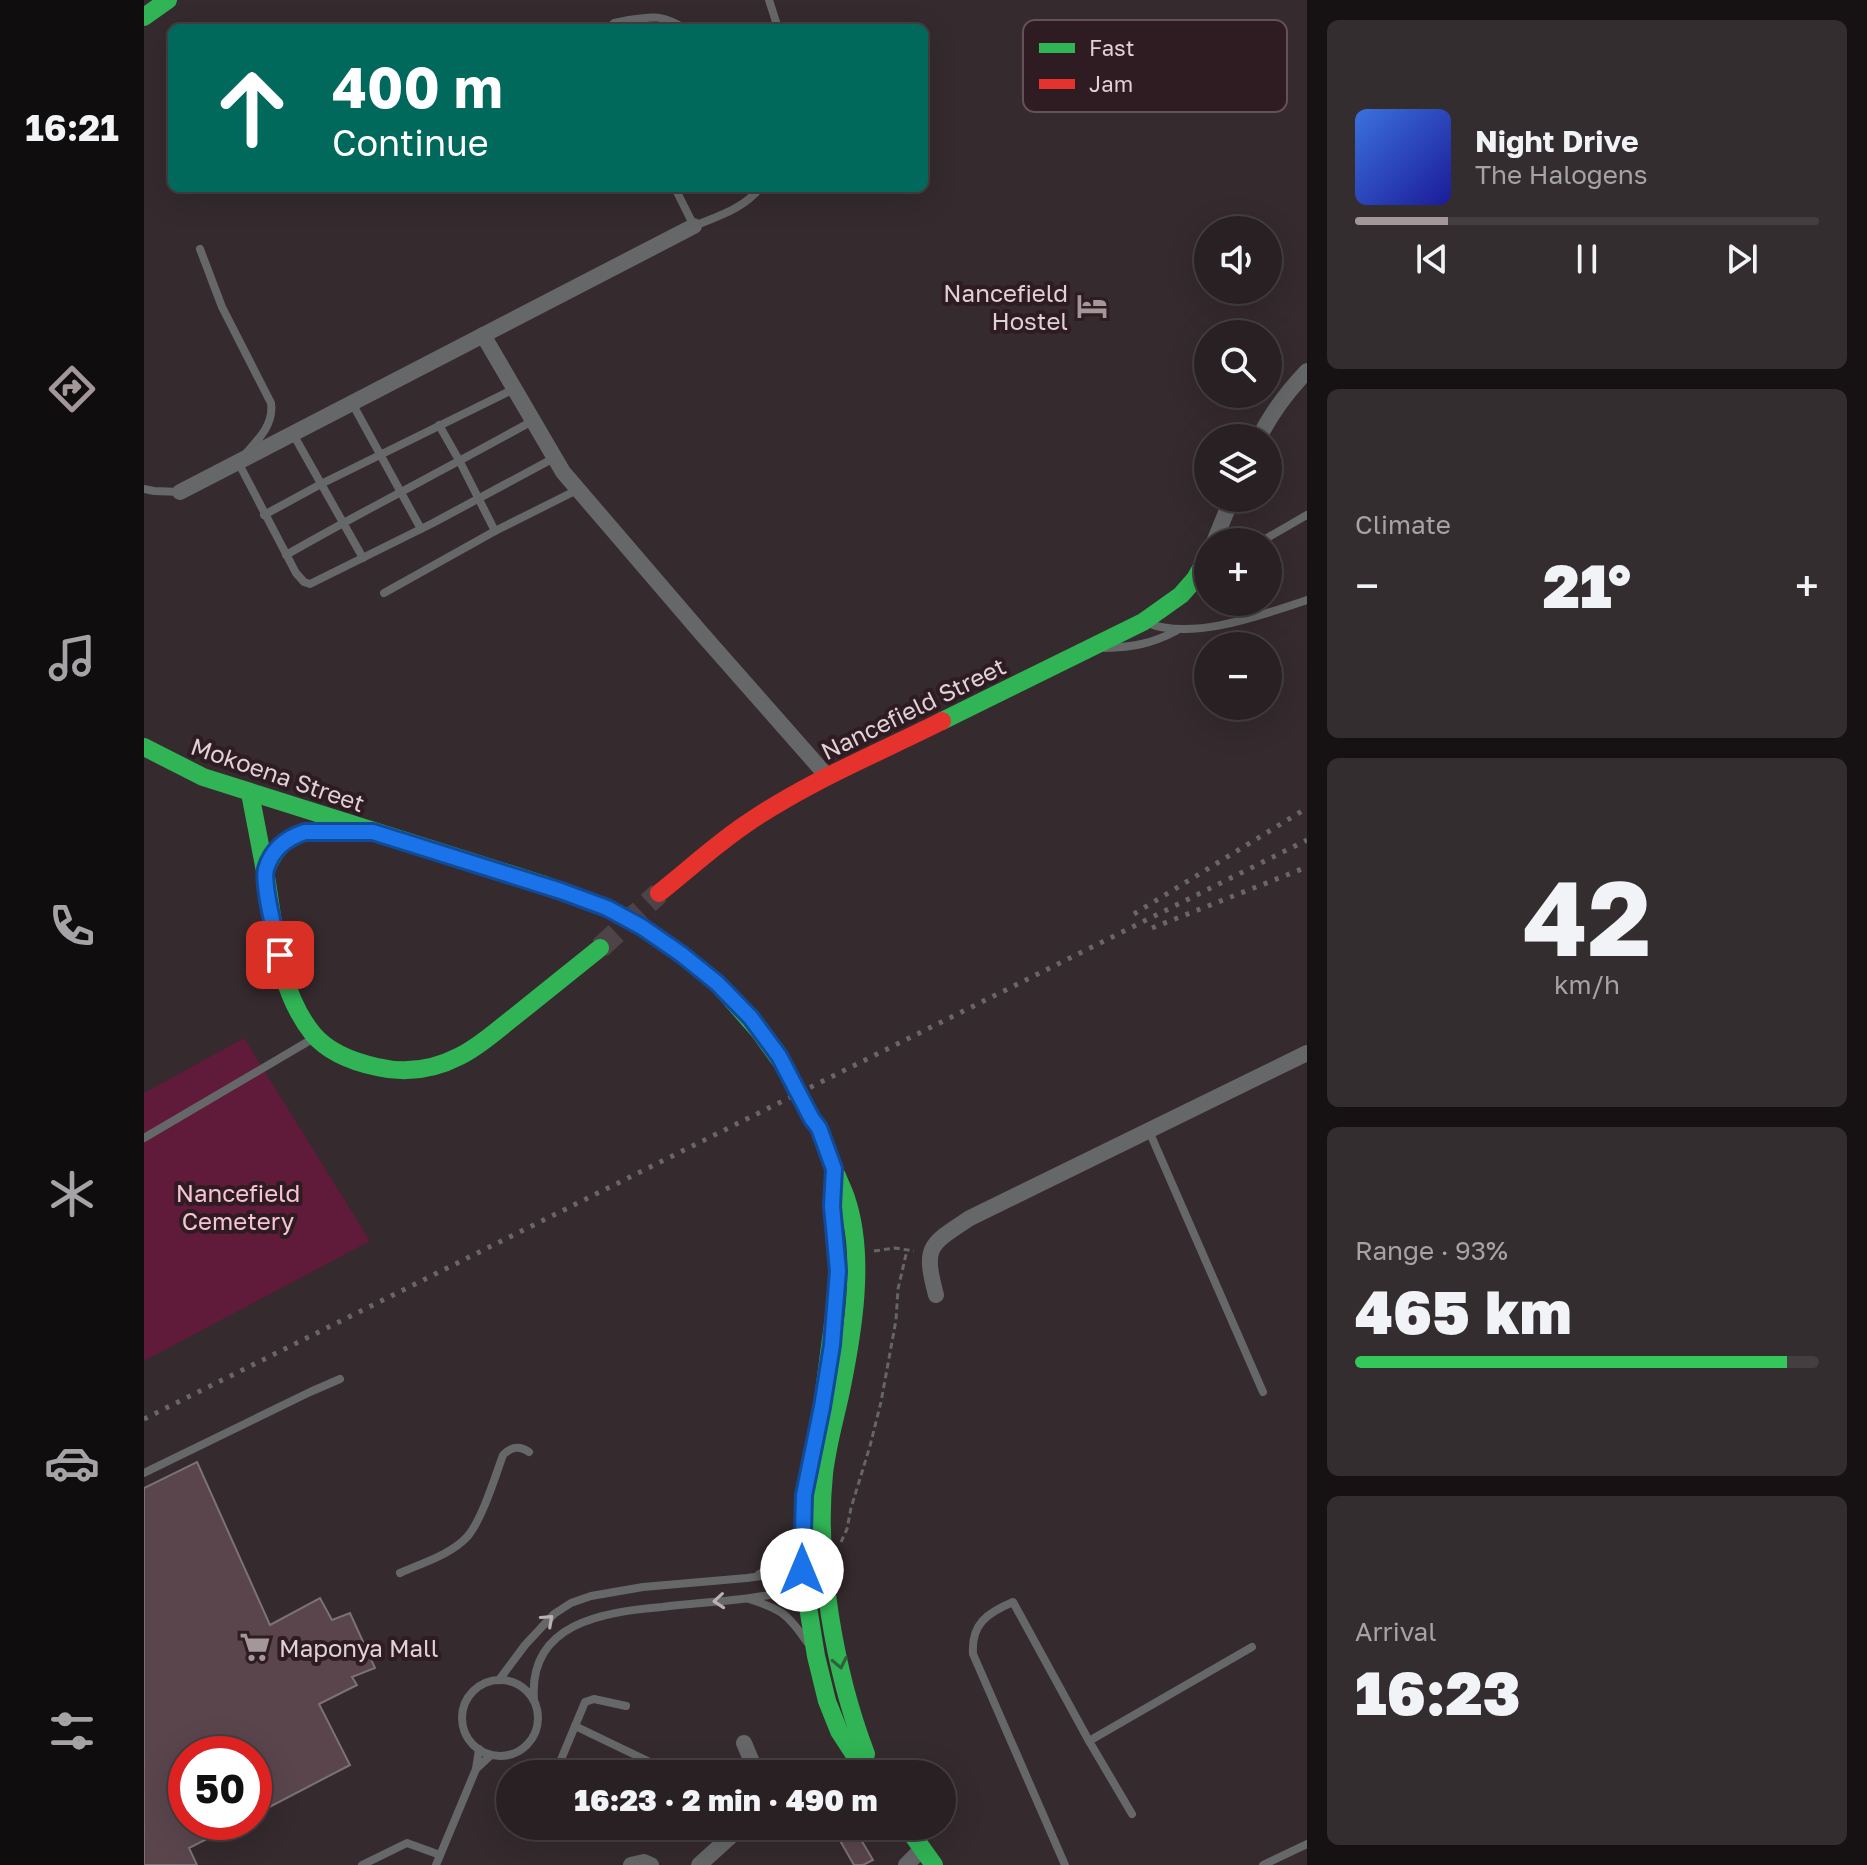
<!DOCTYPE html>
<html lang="en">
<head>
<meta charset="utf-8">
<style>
  :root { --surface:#282022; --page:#342d2f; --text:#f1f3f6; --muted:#a5a3a5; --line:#443e40; --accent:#a4979a }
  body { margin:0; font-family:"Golos Text",sans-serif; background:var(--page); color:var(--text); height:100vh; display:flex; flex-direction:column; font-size:30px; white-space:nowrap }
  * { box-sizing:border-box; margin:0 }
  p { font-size:26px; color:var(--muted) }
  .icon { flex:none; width:44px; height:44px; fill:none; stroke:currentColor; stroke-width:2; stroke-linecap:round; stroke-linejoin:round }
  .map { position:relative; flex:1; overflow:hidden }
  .panel { display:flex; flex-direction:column; gap:20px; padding:20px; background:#161213; width:560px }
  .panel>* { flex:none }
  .top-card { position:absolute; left:24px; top:24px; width:760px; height:168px; border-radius:12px; box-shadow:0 8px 32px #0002,0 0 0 2px var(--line); background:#00695c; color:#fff; overflow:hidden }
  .controls { position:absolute; left:1050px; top:216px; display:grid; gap:16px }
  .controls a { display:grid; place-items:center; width:88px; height:88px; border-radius:50%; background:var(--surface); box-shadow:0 8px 32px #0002,0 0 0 2px var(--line); font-size:40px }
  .speed { position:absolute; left:24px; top:1736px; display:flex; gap:16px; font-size:40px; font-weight:700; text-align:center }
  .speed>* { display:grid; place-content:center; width:104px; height:104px; border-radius:50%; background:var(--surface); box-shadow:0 8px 32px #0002,0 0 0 2px var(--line); line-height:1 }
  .speed .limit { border:12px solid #d22; background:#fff; color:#111 }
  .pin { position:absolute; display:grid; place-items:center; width:68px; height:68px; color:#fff; margin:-34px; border-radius:16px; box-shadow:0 4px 12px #0006 }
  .me { position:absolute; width:88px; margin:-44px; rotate:0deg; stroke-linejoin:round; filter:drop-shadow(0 0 6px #0008) }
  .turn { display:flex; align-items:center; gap:28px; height:168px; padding:0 32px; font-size:36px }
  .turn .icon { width:104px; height:104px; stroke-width:2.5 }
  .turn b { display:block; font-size:56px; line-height:68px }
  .big { font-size:60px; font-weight:800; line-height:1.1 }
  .panel .widget { flex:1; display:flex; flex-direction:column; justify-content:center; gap:12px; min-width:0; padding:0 28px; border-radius:12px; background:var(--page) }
  .panel .dial { align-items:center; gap:0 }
  .dial b { font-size:104px; line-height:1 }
  .song { display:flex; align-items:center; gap:24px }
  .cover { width:96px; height:96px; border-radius:12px; background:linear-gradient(135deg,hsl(220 70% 55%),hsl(240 70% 35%)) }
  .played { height:8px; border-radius:4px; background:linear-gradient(90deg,var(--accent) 20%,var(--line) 20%) }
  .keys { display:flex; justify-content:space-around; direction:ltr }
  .heat { display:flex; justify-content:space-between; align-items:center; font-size:44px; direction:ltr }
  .charge { height:12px; border-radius:6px; background:linear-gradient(90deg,#34c759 93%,var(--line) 0) }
  .trip { position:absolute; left:352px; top:1760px; width:460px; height:80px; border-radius:40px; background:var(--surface); box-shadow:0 8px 32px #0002,0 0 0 2px var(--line); font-weight:800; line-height:80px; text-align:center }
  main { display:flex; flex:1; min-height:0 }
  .menu { display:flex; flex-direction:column; width:144px; justify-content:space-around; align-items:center; background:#100d0e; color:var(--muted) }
  .menu .icon { width:56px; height:56px }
  .menu .current { color:var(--accent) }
  .menu b { font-size:36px; color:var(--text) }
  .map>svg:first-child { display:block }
  .green { fill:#5f1b39 }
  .building { fill:#5a454d; stroke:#7b7274; stroke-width:2 }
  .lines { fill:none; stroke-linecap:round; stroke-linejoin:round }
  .secondary-tunnel { stroke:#4e4346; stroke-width:22; stroke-dasharray:22 11; stroke-linecap:butt }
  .path { stroke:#666565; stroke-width:3; stroke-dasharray:6 4; stroke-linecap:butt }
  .lane { stroke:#666768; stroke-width:8 }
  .street { stroke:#666768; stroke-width:16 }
  .fast { stroke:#30b455; stroke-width:18 }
  .jam { stroke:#e5322d; stroke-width:18 }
  .rail { stroke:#6a6668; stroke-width:5; stroke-dasharray:4 8; stroke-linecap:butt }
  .fast-bridge { stroke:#30b455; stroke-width:18 }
  .oneway { stroke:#bbb1b4 }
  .oneway2 { stroke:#2f6039 }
  .route-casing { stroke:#114b97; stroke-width:20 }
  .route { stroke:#1a73e8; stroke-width:14 }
  .labels { text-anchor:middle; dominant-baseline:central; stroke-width:8; stroke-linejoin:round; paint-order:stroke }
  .poi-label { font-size:24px; fill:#dfd1d5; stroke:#2f1c22; text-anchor:end }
  .street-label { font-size:24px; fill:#dfd1d5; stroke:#2f1c22 }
  .park-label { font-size:24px; fill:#f5c3d3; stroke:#2f1c22 }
  .key { fill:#2f1c22; stroke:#645258; stroke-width:2 }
  .key-label { font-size:22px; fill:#dfd1d5 }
</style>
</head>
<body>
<main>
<nav class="menu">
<b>16:21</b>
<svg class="icon current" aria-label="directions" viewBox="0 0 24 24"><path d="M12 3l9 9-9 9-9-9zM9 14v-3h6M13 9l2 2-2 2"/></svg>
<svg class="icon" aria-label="music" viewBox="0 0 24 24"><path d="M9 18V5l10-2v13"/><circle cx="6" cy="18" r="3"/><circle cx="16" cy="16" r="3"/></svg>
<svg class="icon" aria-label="phone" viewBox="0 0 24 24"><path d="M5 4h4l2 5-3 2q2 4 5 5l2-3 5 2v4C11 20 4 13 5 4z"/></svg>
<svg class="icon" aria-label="climate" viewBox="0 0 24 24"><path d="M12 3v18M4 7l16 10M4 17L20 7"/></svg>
<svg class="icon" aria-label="car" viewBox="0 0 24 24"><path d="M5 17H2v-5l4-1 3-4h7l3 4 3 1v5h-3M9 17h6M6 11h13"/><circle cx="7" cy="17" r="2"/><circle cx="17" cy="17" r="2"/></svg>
<svg class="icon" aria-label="filters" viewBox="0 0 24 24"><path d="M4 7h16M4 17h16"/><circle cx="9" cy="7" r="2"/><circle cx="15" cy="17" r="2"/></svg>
</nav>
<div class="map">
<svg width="1163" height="1865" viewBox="0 0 1163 1865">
  <rect width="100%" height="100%" fill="#352a2d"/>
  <!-- green -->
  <polygon class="green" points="100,1038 226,1241 0,1361 0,1093"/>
  <!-- building -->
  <g class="building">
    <polygon points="53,1462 126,1625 176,1598 188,1620 206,1613 231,1668 208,1677 213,1685 175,1704 206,1765 110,1815 110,1754 42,1754 42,1822 96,1822 45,1848 53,1865 0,1865 0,1488"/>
    <polygon points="702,1826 709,1826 729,1860 719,1865 710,1865 691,1832"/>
  </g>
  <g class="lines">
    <!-- secondary-tunnel -->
    <polyline class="secondary-tunnel" points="456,948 515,893"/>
    <!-- path -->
    <g class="path">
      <polyline points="730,1251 751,1248 770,1251"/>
      <polyline points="697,1542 703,1529 707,1508 726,1446 737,1402 752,1320 754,1289 763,1250"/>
    </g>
    <!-- lane -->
    <g class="lane">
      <polyline points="625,0 634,28"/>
      <path d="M485 20C509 16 519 15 540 28"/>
      <polyline points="465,28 470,23 485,20 489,28"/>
      <path d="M531 188 550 226C574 216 599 209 616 188"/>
      <path d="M56 249 78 307 127 403C130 423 116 438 103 452"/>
      <polyline points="208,403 277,529"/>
      <polyline points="295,425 316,462 351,531"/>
      <polyline points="149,434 219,558"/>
      <polyline points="94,462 152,573 160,582 166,584 289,523 410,458"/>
      <polyline points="0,489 10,491 36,492"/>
      <polyline points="120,515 177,484 370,389"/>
      <polyline points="1116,542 1163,515"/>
      <path d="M142 555C224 508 308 466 390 420"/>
      <polyline points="240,593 351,531 433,490"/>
      <path d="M1003 623C1049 641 1118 615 1163 600"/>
      <path d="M961 648C989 647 1007 644 1032 631"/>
      <polyline points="1005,1131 1119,1392"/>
      <polyline points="0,1138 170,1038"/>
      <polyline points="0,1473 166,1392 196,1379"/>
      <path d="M256 1573C278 1563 306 1555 323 1537 338 1520 351 1477 359 1455 367 1447 375 1445 385 1452"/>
      <polyline points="615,1574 632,1565 655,1544"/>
      <path d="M605 1599C637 1609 644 1614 663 1642"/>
      <polyline points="355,1680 381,1645 410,1614 427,1603 447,1596 499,1587 603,1578 679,1568"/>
      <circle cx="356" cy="1718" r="38"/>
      <path d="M390 1700C384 1623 459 1612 518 1607 544 1604 571 1602 598 1599 619 1597 639 1592 660 1589"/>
      <polyline points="431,1726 510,1764"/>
      <polyline points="945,1741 1108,1647"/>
      <polyline points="335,1749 332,1769 347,1755"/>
      <polyline points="411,1774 441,1702 450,1699 482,1706"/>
      <polyline points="427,1826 450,1835"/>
      <polyline points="218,1865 263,1843 296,1855"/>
      <polyline points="292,1865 332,1769"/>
      <path d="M921 1865 829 1654C827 1624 843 1613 869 1602L945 1741 988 1814"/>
      <polyline points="1119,1865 1163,1844"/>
    </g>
    <!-- street -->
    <g class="street">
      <polyline points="339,335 419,472 558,634 683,776"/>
      <path d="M1115 438C1127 413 1144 391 1163 371"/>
      <polyline points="36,492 550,226"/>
      <polyline points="1070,542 1088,498"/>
      <path d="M792 1295C779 1246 785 1245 826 1218L1163 1053"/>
      <polyline points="600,1743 613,1774"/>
      <polyline points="487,1865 500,1862 507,1865"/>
      <polyline points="555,1865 598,1826"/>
      <polyline points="762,1865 778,1849"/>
    </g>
    <!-- fast -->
    <g class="fast">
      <polyline points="0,17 24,0"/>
      <polyline points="798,721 999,622 1037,595 1051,579 1064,556"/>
      <polyline points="0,747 59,777 398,884 463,908 498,927 537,954 573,983"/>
      <path d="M106 793C111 819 116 845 121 871 131 926 132 988 169 1034 184 1052 210 1062 233 1067 262 1074 289 1070 316 1056 336 1046 352 1031 370 1017 399 994 427 971 456 948"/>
      <path d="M121 872C140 827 161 830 204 831"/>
      <polyline points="690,1169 688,1206 694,1271 692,1301 678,1407 660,1495 658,1570 672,1656 683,1701 695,1731 723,1774"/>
      <path d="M693 1176C696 1184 700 1191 702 1198 722 1256 709 1332 697 1391 691 1419 683 1446 680 1474 671 1560 691 1673 722 1754"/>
      <polyline points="762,1826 790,1865"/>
    </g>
    <!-- jam -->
    <path class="jam" d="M515 893C544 870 571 845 602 824 663 782 732 754 798 721"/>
    <!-- rail -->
    <g class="rail">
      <polyline points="990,914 1163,808"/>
      <polyline points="1008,928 1163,867"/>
      <polyline points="0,1419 1163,840"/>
    </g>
    <!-- fast-bridge -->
    <polyline class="fast-bridge" points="573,983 615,1031 638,1063 668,1119 675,1128 690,1169"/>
  </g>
  <!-- one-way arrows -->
  <defs><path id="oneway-chevron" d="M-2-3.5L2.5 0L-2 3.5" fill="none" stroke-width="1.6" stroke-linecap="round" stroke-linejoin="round" transform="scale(2)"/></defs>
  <g class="oneway">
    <use href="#oneway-chevron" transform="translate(575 1601) rotate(175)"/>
    <use href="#oneway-chevron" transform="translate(404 1620) rotate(-42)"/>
  </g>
  <use class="oneway2" href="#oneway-chevron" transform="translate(696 1663) rotate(78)"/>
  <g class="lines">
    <!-- route casing -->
    <g class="route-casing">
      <path id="route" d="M136 955C132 938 118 883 122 869 128 849 142 838 161 832H229L417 891 463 908 498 927 537 954 573 983 607 1018 635 1056 668 1119 675 1128 690 1169 688 1206 694 1271 688 1345 678 1407 660 1495 658 1570"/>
    </g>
    <!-- route -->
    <use href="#route" class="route"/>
  </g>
  <!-- icons -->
  <defs>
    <g id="hotel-bare" transform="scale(2.4)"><path d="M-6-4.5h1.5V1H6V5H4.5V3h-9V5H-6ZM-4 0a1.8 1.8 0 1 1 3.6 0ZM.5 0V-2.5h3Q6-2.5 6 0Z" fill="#a4979a" stroke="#2f1c22" stroke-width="2.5" paint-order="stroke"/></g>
    <g id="supermarket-bare" transform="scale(2.4)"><path d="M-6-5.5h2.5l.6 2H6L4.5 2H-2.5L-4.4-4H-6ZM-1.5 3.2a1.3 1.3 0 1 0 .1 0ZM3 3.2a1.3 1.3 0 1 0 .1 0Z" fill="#a4979a" stroke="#2f1c22" stroke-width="2.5" paint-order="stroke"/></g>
  </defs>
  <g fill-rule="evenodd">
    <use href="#hotel-bare" x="948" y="306"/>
    <use href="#supermarket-bare" x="111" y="1647"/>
  </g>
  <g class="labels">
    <!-- poi labels -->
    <g class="poi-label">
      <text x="924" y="292">Nancefield<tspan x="924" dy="28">Hostel</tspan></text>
      <text x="135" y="1647" text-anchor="start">Maponya Mall</text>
    </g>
    <!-- street labels -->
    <g class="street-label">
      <text transform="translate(769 708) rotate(-26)">Nancefield Street</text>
      <text transform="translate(134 774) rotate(19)">Mokoena Street</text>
    </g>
    <!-- park labels -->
    <g class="park-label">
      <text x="94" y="1192">Nancefield<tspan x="94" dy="28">Cemetery</tspan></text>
    </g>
  </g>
  <!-- legend -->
  <rect x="879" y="20" width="264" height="92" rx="12" class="key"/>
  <rect x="895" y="43" width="36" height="10" fill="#30b455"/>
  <rect x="895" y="79" width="36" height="10" fill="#e5322d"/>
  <g class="key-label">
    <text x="945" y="56">Fast</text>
    <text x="945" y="92">Jam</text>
  </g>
</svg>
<div class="controls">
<a><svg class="icon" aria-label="sound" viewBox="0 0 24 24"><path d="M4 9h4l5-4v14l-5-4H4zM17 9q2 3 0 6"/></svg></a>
<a><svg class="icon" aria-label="search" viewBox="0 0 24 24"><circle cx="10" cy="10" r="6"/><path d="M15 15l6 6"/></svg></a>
<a><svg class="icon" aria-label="layers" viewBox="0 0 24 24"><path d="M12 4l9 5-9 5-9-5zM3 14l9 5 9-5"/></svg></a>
<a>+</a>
<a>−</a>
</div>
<div class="speed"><div class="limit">50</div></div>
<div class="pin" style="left:136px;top:955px;background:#d93025"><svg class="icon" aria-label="arrive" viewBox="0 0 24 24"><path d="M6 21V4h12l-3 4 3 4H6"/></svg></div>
<svg class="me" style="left:658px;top:1570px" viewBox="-20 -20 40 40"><circle r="19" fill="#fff"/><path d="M0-13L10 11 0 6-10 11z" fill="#1a73e8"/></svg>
<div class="trip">16:23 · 2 min · 490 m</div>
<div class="top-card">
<div class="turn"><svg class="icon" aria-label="ahead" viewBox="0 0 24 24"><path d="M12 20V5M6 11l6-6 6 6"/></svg><div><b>400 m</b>Continue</div></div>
</div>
</div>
<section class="panel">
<div class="widget">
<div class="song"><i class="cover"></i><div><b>Night Drive</b><p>The Halogens</p></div></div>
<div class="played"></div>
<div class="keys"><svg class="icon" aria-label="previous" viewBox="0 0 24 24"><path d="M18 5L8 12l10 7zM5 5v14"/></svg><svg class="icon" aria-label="pause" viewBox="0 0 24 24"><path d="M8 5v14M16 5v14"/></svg><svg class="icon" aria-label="next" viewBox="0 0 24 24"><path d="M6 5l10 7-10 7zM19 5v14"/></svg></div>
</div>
<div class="widget"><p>Climate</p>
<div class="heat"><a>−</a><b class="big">21°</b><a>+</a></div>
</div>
<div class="widget dial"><b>42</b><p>km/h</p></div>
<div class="widget"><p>Range · 93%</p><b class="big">465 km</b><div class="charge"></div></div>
<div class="widget"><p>Arrival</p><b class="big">16:23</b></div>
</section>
</main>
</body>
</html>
